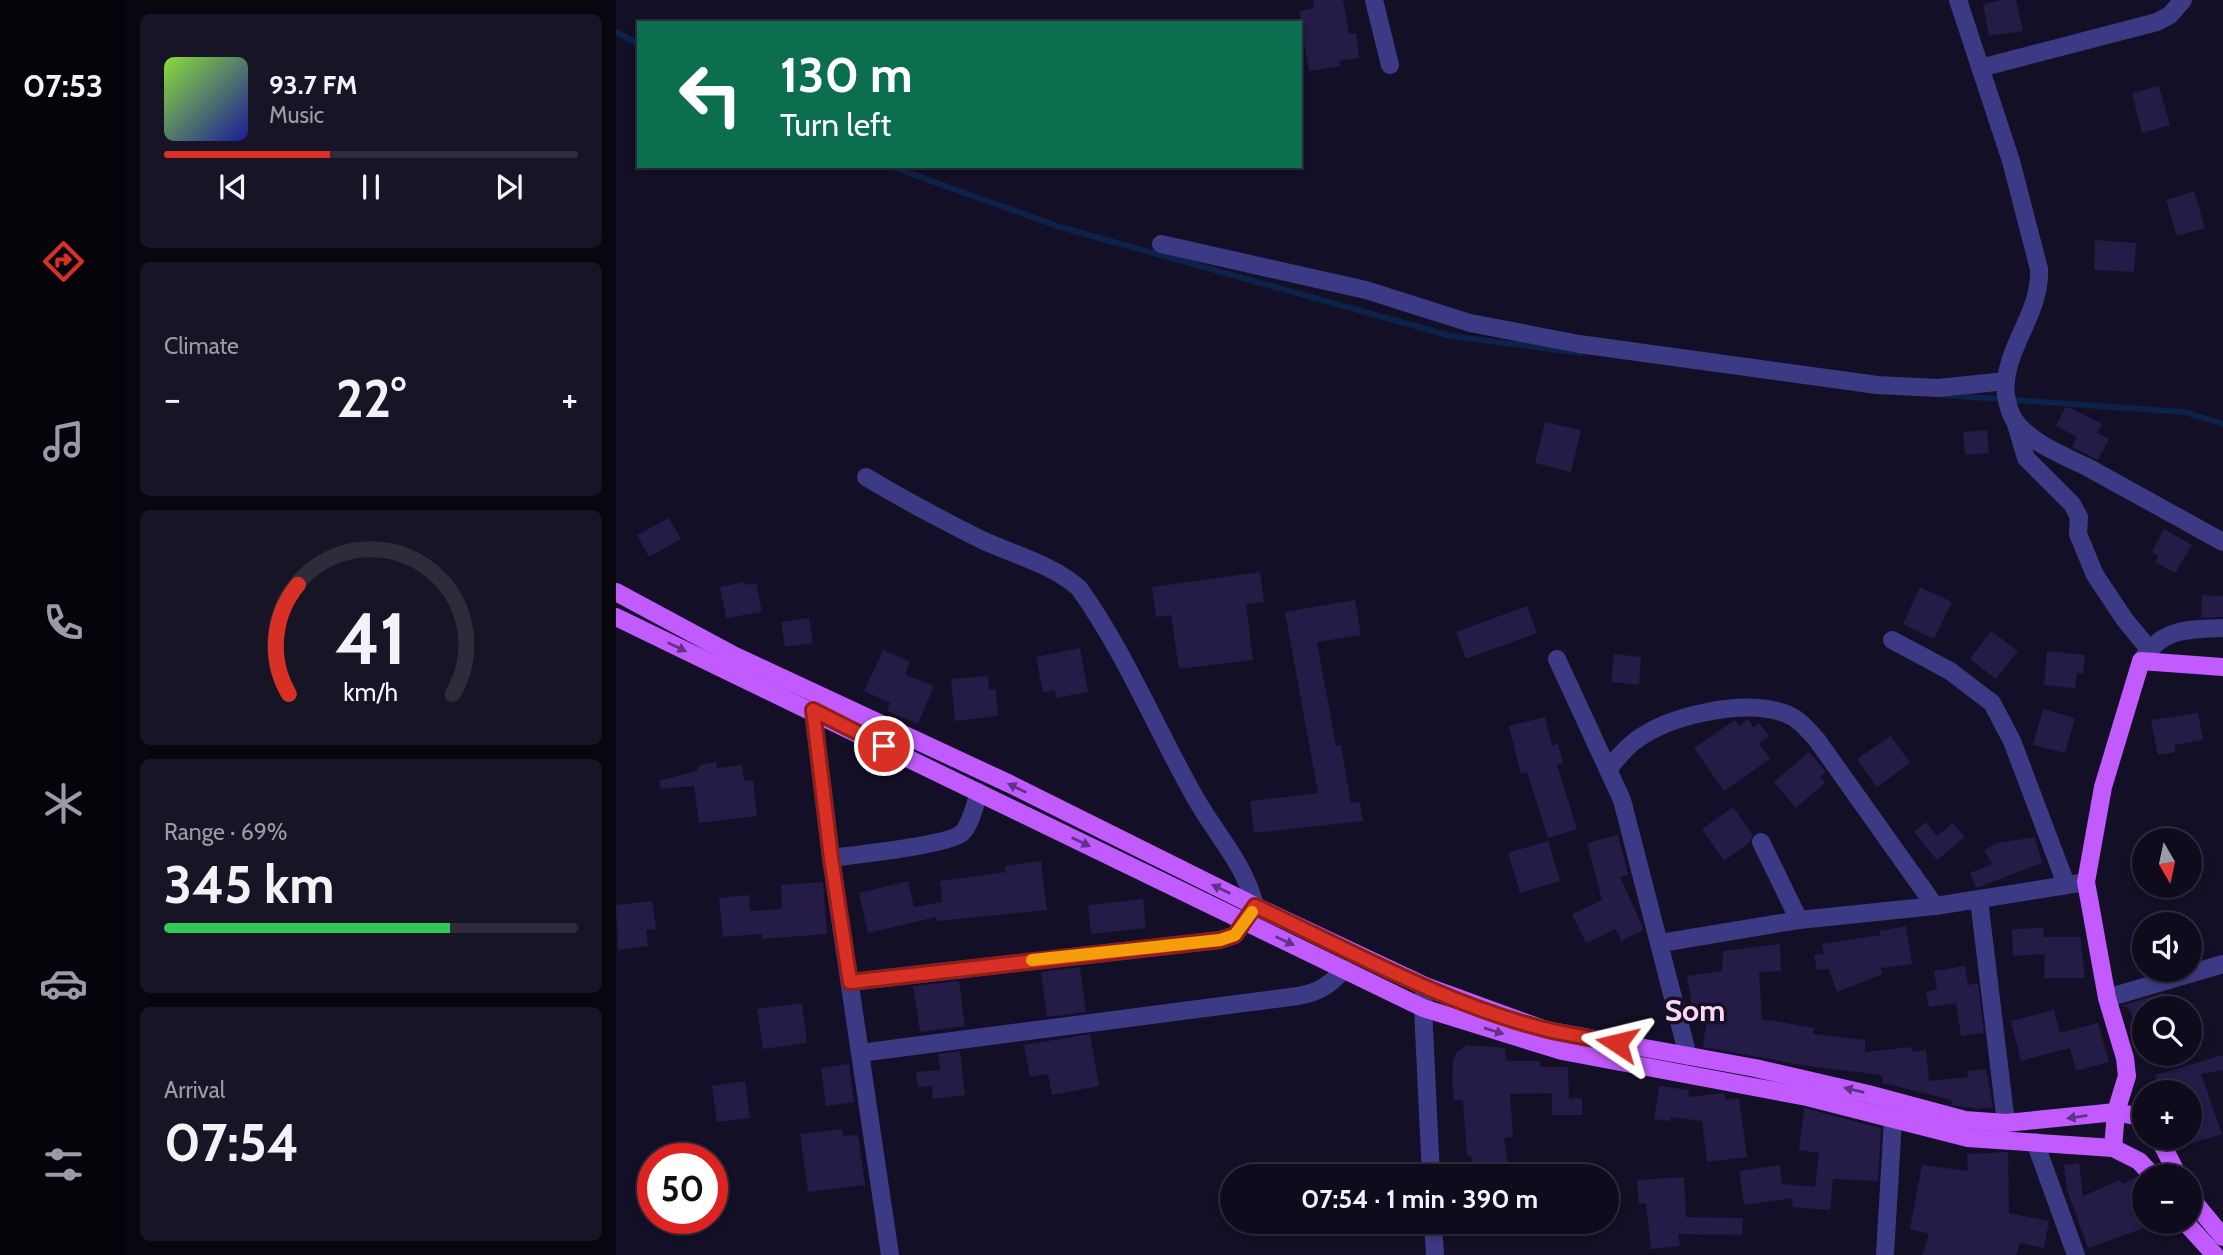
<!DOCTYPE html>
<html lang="en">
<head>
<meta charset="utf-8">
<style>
  :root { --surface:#0e0b1c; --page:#171425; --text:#f1f3f6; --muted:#9b9ba3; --line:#2e2b3b; --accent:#d93025 }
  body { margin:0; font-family:Cabin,sans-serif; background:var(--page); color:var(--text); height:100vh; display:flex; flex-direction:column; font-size:26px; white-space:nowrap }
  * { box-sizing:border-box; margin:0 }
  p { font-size:23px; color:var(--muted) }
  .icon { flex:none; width:38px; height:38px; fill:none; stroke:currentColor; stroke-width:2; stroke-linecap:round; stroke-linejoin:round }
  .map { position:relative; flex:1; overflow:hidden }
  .panel { display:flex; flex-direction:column; gap:14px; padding:14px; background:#08060f; width:490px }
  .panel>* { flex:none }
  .guide { position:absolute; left:21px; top:21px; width:665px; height:147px; border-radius:0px; box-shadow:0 4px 10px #0003,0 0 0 2px var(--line); background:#0b6e4f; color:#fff; overflow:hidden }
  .needle { width:46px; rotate:171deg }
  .controls { position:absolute; left:1516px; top:828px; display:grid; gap:14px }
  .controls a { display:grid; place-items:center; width:70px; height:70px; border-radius:50%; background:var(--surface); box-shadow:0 4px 10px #0003,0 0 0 2px var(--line); font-size:35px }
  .speed { position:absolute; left:21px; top:1143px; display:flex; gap:14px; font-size:35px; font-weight:700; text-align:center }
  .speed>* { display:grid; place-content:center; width:91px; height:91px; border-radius:50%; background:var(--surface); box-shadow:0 4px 10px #0003,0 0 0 2px var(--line); line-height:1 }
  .speed .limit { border:10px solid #d22; background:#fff; color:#111 }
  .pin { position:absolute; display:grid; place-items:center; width:60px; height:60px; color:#fff; margin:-30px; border:4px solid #fff; border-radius:50%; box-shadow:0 2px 7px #0007 }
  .me { position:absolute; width:77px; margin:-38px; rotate:280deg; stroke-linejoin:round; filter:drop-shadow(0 0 5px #0008) }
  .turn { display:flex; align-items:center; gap:24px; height:147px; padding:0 28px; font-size:32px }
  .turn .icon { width:91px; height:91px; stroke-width:2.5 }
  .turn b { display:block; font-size:49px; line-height:60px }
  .big { font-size:52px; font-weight:800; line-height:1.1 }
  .panel .card { flex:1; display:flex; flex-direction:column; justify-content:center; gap:10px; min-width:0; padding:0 24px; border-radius:10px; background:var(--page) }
  .panel .dial { align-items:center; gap:0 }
  .dial svg { height:182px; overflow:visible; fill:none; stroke:var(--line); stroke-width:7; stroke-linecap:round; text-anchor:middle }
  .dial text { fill:var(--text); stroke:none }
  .song { display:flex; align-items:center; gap:21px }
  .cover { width:84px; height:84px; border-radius:10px; background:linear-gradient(135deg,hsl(90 70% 55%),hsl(240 70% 35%)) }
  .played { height:7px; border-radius:4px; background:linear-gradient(90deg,var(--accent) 40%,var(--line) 40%) }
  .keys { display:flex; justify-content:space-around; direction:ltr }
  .heat { display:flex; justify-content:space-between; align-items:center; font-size:38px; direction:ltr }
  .charge { height:10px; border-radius:5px; background:linear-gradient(90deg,#34c759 69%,var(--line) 0) }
  .trip { position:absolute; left:604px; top:1164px; width:399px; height:70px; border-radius:35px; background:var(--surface); box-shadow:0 4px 10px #0003,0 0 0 2px var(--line); font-weight:800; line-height:70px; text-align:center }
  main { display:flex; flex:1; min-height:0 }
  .tab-bar { display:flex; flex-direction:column; width:126px; justify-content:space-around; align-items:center; background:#06040b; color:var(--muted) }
  .tab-bar .icon { width:49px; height:49px }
  .tab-bar .active { color:var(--accent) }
  .tab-bar b { font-size:32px; color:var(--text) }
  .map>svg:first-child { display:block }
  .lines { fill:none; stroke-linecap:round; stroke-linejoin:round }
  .stream { stroke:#0c2248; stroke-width:6 }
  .building { fill:#241b47 }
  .minor { stroke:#3d3a85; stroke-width:18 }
  .major { stroke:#c25bff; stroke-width:18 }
  .oneway { fill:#623188 }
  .route-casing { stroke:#8d1f18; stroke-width:18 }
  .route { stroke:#d93025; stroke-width:12 }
  .slow { stroke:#f59e0b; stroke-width:12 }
  .labels { text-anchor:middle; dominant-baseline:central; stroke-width:7; stroke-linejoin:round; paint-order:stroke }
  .quarter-label { font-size:30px; font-weight:bold; fill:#ffd6f0; stroke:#130f26 }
</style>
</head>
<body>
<main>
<nav class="tab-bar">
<b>07:53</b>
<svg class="icon active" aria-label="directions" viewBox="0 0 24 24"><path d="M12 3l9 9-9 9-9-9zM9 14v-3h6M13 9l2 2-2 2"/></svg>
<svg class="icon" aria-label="music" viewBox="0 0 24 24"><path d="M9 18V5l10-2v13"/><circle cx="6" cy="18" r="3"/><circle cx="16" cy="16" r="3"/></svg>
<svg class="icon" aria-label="phone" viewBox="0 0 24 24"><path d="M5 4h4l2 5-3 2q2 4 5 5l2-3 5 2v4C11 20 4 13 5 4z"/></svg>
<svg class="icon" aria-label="climate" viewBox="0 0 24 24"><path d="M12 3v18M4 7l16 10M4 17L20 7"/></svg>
<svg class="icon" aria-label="car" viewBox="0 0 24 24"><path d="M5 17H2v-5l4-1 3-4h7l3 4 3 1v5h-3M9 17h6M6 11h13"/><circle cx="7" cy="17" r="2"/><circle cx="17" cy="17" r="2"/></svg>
<svg class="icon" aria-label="filters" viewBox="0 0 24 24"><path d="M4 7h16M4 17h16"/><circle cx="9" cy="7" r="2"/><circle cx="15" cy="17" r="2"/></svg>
</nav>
<section class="panel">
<div class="card">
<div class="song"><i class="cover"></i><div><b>93.7 FM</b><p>Music</p></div></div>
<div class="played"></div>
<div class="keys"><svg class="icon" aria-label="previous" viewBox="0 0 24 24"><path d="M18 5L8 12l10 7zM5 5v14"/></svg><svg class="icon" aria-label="pause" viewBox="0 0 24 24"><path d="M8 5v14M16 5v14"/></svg><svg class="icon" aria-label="next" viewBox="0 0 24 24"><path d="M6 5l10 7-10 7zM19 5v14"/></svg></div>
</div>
<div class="card"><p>Climate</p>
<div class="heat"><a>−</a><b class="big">22°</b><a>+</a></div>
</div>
<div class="card dial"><svg viewBox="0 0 100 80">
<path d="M14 69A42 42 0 1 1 86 69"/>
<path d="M14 69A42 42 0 0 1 18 21" stroke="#d93025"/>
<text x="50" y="56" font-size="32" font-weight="700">41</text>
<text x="50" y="72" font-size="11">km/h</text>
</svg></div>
<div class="card"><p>Range · 69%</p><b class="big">345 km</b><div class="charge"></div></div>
<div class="card"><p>Arrival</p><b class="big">07:54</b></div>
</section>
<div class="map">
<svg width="1607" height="1255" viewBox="0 0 1607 1255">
  <rect width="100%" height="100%" fill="#130f26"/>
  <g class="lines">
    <!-- stream -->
    <g class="stream">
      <polyline points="0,32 23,44"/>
      <polyline points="273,166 444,227 835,336 965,353"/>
      <polyline points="1327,395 1568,412 1607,424"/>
    </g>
  </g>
  <!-- building -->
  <g class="building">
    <polygon points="697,0 727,0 733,34 740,33 743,58 723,61 724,66 693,71 683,11 698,8"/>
    <polygon points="1386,0 1400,0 1407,31 1373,36 1367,4"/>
    <polygon points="1543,86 1554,125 1526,133 1516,93"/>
    <polygon points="1578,191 1589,228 1561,236 1550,200"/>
    <polygon points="1479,240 1520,243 1518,272 1478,270"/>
    <polygon points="1450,406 1486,424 1481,433 1493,439 1482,460 1456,447 1461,437 1440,426"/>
    <polygon points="929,422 965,430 955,472 919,463"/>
    <polygon points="1371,430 1373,453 1349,455 1347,432"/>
    <polygon points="53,518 65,539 33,557 21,535"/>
    <polygon points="1548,529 1576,545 1559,573 1539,562 1542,556 1536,552"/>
    <polygon points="644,572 648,602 630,604 637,660 563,669 555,615 540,617 536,587"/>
    <polygon points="128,582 129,585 140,583 146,612 110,618 104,587"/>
    <polygon points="1304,587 1336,602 1318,639 1287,624"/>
    <polygon points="1586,595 1607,596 1607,617 1585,618"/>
    <polygon points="739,600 745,635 701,642 720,746 725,745 735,803 744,802 747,821 638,833 634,801 702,793 669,612"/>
    <polygon points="911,606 921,633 850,659 840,632"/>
    <polygon points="193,618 197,643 169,647 165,622"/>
    <polygon points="1375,631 1402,651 1380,679 1354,659"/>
    <polygon points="464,648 472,692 440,698 439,690 427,693 420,657"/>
    <polygon points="267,650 294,662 289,674 318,686 302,724 271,711 274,703 248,691"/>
    <polygon points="1431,651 1469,655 1467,674 1461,673 1459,688 1428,685"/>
    <polygon points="998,654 1025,657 1023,685 995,682"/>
    <polygon points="372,676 373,690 380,689 382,716 339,721 335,679"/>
    <polygon points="1427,709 1459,718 1449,753 1417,745"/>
    <polygon points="1582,713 1587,740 1558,745 1560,752 1542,755 1535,720"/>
    <polygon points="929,717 936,745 942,744 947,763 941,765 961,829 932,838 911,772 905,774 893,726"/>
    <polygon points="1132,719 1137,727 1143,723 1153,736 1143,743 1154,759 1108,791 1078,748 1119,720 1123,726"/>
    <polygon points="1275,736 1294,763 1261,787 1241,759"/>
    <polygon points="1193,752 1210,772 1204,777 1209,783 1180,808 1158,782"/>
    <polygon points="100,762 101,768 126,765 128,781 137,780 141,816 83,823 78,786 45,789 43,781 80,771 84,765"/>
    <polygon points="1117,807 1137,835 1134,842 1108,861 1086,829"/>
    <polygon points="1310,822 1321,836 1337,823 1349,837 1321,860 1298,832"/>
    <polygon points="1002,835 1012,875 1004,877 1028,930 1005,941 1000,929 970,943 956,914 986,900 971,843"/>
    <polygon points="1419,837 1426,863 1360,888 1354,873 1376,864 1368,850 1381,843"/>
    <polygon points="932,841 944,881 904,893 892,853"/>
    <polygon points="425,861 431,910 321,921 320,917 252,933 243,893 292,881 298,907 326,902 324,881 390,872 389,866"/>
    <polygon points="207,882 211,934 146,939 146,934 107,937 103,898 133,895 134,911 166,909 165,885"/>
    <polygon points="527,899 530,928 475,934 472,905"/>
    <polygon points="36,901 40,929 30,930 32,946 2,950 0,905"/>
    <polygon points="1290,926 1296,964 1265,968 1267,974 1221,992 1213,969 1201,970 1198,955 1208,954 1206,944 1264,935 1264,931"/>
    <polygon points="1427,928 1428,937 1464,937 1469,978 1428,978 1429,954 1397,956 1396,929"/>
    <polygon points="1164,944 1165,971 1143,972 1146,1019 1198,1028 1197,1034 1249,1040 1249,1052 1295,1047 1296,1052 1310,1050 1313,1081 1352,1077 1351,1071 1370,1069 1377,1107 1362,1109 1336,1105 1335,1100 1267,1083 1266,1075 1191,1066 1087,1047 1093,1005 1076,1007 1071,976 1106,971 1107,951"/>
    <polygon points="1349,966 1352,985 1362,983 1368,1033 1345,1036 1340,1003 1313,1007 1310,992 1321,989 1318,971"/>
    <polygon points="464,967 470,1012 431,1017 425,972"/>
    <polygon points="343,981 349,1026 304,1032 297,986"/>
    <polygon points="1547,993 1552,1008 1528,1008 1528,1044 1525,1044 1513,1008 1505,1006"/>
    <polygon points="186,1003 191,1043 147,1049 141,1009"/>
    <polygon points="1438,1010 1444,1033 1482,1023 1493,1062 1460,1071 1454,1048 1405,1061 1395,1021"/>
    <polygon points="474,1034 483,1086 436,1095 432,1074 414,1077 408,1045"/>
    <polygon points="851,1045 889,1048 890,1061 924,1061 924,1067 952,1067 953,1099 966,1098 966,1115 936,1115 936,1093 894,1094 897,1137 888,1138 893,1173 858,1176 855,1155 851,1156 847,1100 838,1100 836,1081 837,1061 840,1053"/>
    <polygon points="344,1051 349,1095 317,1099 316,1086 302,1087 300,1072 324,1070 322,1054"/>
    <polygon points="1607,1055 1607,1070 1585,1074 1606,1134 1573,1144 1573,1092 1545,1092 1539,1075"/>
    <polygon points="233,1064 238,1102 210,1106 205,1068"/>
    <polygon points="129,1081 134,1118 101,1122 96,1086"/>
    <polygon points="1043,1086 1073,1090 1072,1097 1108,1093 1110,1100 1123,1098 1131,1157 1091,1162 1086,1121 1054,1117 1054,1121 1038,1119"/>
    <polygon points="1188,1108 1265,1128 1262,1181 1217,1179 1214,1210 1176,1207 1177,1198 1128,1205 1123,1171 1164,1165 1166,1184 1199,1187 1203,1153 1183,1150"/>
    <polygon points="226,1129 227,1136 242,1135 249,1185 192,1192 184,1134"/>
    <polygon points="1392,1152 1393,1213 1433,1221 1428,1248 1404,1243 1400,1255 1306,1255 1313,1234 1294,1229 1306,1165 1352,1171 1351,1154"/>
    <polygon points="1463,1163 1467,1196 1504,1180 1507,1184 1521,1176 1528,1184 1528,1228 1472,1248 1451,1190 1448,1165"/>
    <polygon points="1068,1177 1070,1217 1127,1218 1126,1235 1062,1234 1064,1246 1035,1249 1030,1203 1023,1204 1021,1180"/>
  </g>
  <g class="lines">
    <!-- minor -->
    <g class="minor">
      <polyline points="758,0 774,65"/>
      <path d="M1342 0 1395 161 1423 269C1425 310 1395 340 1390 380 1388 392 1392 411 1399 421 1416 444 1447 455 1471 467 1516 492 1561 517 1607 542"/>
      <polyline points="1364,68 1541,22 1554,15 1567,0"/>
      <polyline points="545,244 750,290 854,323 963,344 1261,385 1322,388 1390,381"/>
      <polyline points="1399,421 1410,458 1456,504 1463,517 1462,534 1479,575 1509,620 1533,649"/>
      <polyline points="1276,640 1334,671 1376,703 1396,741 1450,884"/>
      <path d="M1527 658C1549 627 1572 630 1607 628"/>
      <polyline points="941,659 1006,800 1072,1056"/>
      <polyline points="197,710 215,858 274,1255"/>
      <path d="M993 768C1001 759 1009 748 1019 741 1053 715 1127 699 1168 713 1183 718 1191 729 1201 740L1319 906"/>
      <polyline points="1145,842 1183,920"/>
      <path d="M215 858C238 855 333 845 346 833 355 824 359 804 363 792"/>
      <polyline points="1363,900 1390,1123"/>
      <polyline points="1045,943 1183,920 1319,906 1470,882"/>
      <path d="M235 982 604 940 619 935 639 906C629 864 601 836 580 799 540 729 510 654 463 588 435 564 399 555 366 540 326 520 288 500 250 477"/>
      <polyline points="809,986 807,1008 815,1176"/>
      <polyline points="1491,998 1607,964"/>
      <path d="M244 1053 682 996C704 992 714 985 728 969"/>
      <polyline points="1419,1142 1460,1255"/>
      <polyline points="817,1222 819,1255"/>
      <polyline points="1269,1255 1277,1119"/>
    </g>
    <!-- major -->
    <g class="major">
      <polyline points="0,592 117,655 394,784 639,906 809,986 930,1030 1139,1068 1252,1094 1349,1120 1390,1123 1500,1112 1528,1118"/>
      <polyline points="0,617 807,1008 946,1051 1191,1097 1352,1138 1497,1148 1523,1161 1537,1176"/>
      <polyline points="1543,1138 1562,1176"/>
      <polyline points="1497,1148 1500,1112 1511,1076 1509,1058 1491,998 1470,882 1487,787 1525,661 1607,667"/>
      <polyline points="1573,1196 1607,1237"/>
      <polyline points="1569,1222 1599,1255"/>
    </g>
  </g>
  <!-- one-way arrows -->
  <defs><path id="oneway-solid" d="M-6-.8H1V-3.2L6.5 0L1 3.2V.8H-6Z" transform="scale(1.75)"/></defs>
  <g class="oneway">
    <use href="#oneway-solid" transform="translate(61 647) rotate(26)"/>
    <use href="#oneway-solid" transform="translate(401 788) rotate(-154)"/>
    <use href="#oneway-solid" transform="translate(465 842) rotate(26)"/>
    <use href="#oneway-solid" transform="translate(605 889) rotate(-154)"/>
    <use href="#oneway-solid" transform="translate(669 941) rotate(25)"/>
    <use href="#oneway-solid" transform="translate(878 1031) rotate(17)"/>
    <use href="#oneway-solid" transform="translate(1238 1090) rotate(-167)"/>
    <use href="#oneway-solid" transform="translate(1461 1117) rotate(171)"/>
  </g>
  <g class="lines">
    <!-- route casing -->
    <g class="route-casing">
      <path id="route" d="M268 746 197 710 215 858 234 982 604 940 619 935 639 906C733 950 827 1003 928 1029 952 1035 977 1038 1001 1043"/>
    </g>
    <!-- route -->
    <use href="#route" class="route"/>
    <!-- slow -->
    <polyline class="slow" points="416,960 604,940 619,935 636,912"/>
  </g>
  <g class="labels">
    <!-- quarter labels -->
    <g class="quarter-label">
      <text x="1079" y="1010">Som</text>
    </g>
  </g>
</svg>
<div class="controls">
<a><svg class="needle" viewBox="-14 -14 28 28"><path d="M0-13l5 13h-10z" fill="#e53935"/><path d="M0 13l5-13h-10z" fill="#9b9ba3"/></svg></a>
<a><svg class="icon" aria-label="sound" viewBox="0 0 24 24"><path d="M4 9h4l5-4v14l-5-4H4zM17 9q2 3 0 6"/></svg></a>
<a><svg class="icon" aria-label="search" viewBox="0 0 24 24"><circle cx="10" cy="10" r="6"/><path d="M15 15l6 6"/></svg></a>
<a>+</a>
<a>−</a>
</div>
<div class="speed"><div class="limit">50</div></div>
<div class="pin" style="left:268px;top:746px;background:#d93025"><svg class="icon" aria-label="arrive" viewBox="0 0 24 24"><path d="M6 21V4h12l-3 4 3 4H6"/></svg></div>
<svg class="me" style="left:1001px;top:1043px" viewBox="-20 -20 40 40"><path d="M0-17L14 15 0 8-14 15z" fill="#d93025" stroke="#fff" stroke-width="4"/></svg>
<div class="trip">07:54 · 1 min · 390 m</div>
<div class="guide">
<div class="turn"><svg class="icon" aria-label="left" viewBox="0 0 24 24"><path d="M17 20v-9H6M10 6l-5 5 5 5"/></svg><div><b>130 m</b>Turn left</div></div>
</div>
</div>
</main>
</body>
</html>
